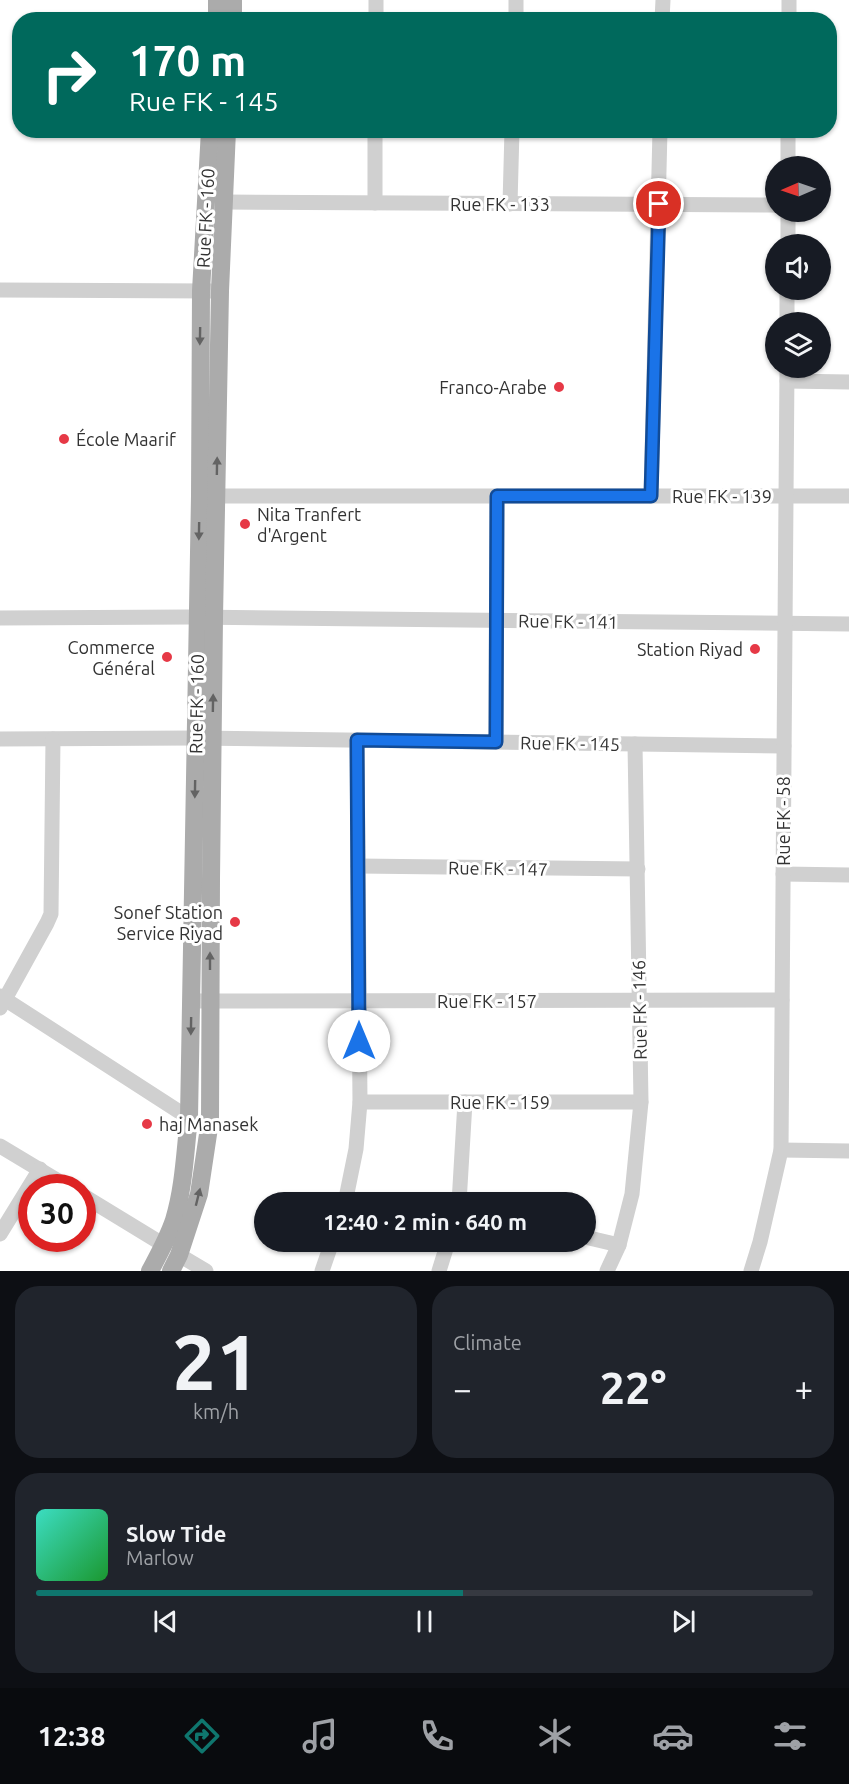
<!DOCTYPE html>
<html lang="en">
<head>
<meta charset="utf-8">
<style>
  :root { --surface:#171b24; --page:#20242c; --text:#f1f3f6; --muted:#9ea1a6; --line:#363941; --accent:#0f766e }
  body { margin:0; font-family:Ubuntu,sans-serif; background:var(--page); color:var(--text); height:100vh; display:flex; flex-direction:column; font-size:22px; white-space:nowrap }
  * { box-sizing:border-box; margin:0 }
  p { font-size:20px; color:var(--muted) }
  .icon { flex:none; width:33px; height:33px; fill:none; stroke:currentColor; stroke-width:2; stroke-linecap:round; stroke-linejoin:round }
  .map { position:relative; height:1271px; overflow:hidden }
  .drawer { display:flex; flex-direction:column; gap:15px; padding:15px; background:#0d0f14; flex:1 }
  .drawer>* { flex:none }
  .hud { position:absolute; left:12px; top:12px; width:825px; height:126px; border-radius:24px; box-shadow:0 2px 4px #0004; background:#00695c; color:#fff; overflow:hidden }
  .needle { width:39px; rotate:268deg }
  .tools { position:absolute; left:765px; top:156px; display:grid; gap:12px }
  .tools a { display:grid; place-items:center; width:66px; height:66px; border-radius:50%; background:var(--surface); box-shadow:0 2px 4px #0004; font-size:30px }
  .speed { position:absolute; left:18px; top:1174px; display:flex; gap:12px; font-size:30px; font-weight:700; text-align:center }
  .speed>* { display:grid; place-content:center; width:78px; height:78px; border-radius:50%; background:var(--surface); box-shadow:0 2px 4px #0004; line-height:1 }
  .speed .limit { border:9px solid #d22; background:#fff; color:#111 }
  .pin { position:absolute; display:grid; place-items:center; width:51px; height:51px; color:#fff; margin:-26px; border:3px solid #fff; border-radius:50%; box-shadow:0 2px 6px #0007 }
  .me { position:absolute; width:66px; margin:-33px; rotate:0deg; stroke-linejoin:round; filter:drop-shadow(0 0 4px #0008) }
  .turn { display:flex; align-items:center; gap:21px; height:126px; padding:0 18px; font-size:27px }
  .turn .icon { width:78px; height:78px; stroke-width:2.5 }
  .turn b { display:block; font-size:42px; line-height:51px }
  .big { font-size:45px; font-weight:700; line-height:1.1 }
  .drawer .widget { flex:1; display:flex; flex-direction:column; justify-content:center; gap:9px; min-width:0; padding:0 21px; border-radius:24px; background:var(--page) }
  .drawer .dial { align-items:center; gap:0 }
  .dial b { font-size:78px; line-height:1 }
  .song { display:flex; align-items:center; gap:18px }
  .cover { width:72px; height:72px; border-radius:9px; background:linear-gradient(135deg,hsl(170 70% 55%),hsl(130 70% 35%)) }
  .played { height:6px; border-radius:3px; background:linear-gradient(90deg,var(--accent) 55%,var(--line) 55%) }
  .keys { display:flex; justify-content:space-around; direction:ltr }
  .heat { display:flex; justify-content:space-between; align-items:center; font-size:33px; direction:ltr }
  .drawer .tiles { flex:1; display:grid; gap:15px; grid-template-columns:1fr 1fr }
  .widget:last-child { grid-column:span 2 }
  .trip { position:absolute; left:254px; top:1192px; width:342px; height:60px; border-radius:30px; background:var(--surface); box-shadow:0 2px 4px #0004; font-weight:700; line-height:60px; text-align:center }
  .dock { display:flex; height:96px; justify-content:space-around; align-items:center; background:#090b0e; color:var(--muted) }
  .dock .icon { width:42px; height:42px }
  .dock .selected { color:var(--accent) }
  .dock b { font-size:27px; color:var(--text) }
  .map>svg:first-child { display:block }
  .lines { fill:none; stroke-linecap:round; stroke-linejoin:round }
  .minor { stroke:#d0d0d0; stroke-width:15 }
  .major { stroke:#ababab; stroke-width:18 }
  .oneway { fill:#636363 }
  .route-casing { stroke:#114b97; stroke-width:15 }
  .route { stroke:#1a73e8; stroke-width:10 }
  .poi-dot { fill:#e63946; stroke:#fff; stroke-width:2 }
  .labels { text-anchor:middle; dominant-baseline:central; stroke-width:6; stroke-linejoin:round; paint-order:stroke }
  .street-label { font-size:18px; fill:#333; stroke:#fff }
  .poi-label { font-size:18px; fill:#333; stroke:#fff; text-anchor:end }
</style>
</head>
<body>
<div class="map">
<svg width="849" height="1271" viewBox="0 0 849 1271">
  <rect width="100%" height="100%" fill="#fff"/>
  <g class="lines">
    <!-- minor -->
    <g class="minor">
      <polyline points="376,20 376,0"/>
      <polyline points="516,20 516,0"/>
      <polyline points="662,20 663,0"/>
      <polyline points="789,20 789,0"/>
      <polyline points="788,166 788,130"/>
      <polyline points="224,202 776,205"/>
      <polyline points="375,203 375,130"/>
      <polyline points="510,204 512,130"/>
      <polyline points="788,244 788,212"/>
      <polyline points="0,290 211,291"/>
      <polyline points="787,322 787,290"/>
      <polyline points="787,381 849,382"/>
      <polyline points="207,496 849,496"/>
      <polyline points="651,496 660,130"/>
      <polyline points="0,618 190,617 849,624"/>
      <polyline points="0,739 195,738 784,746"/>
      <polyline points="496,742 497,496"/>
      <polyline points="358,866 638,869"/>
      <polyline points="783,874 849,875"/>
      <polyline points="0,996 189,1118"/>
      <polyline points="200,1001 782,1000"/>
      <polyline points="0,1008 47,923 51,914 53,739"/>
      <polyline points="360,1102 641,1102"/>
      <polyline points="0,1146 70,1188"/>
      <polyline points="781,1150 849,1151"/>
      <polyline points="82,1195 164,1245"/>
      <polyline points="345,1203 356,1149 360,1102 357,740"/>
      <polyline points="459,1203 465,1102"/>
      <polyline points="0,1234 40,1169"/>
      <polyline points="585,1237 619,1245"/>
      <polyline points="179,1255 206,1271"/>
      <polyline points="322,1271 332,1242"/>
      <polyline points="439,1271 448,1242"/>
      <polyline points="607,1271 619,1245 632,1194 641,1102 635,744"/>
      <polyline points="751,1271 760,1242 781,1150 787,368"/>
    </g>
    <!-- major -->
    <g class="major">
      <polyline points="217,20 217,0"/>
      <polyline points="233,20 233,0"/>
      <path d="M150 1271C159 1254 168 1238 174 1220 184 1187 185 1152 189 1118L200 496 201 291 210 130"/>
      <polyline points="171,1271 179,1255 199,1194 210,1121 211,879 214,618 220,291 227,130"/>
    </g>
  </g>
  <!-- one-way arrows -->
  <defs><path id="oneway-solid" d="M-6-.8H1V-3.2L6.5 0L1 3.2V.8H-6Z" transform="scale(1.5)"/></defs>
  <g class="oneway">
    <use href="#oneway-solid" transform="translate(200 336) rotate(91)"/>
    <use href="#oneway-solid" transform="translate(217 466) rotate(-89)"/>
    <use href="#oneway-solid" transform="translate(199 531) rotate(91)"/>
    <use href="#oneway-solid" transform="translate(213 703) rotate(-89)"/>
    <use href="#oneway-solid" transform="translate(195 789) rotate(91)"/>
    <use href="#oneway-solid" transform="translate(210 961) rotate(-90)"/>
    <use href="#oneway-solid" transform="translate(191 1026) rotate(91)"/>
    <use href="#oneway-solid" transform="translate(198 1197) rotate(-76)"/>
  </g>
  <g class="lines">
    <!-- route casing -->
    <g class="route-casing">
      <polyline id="route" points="359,1041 357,740 496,742 497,496 651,496 659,204"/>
    </g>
    <!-- route -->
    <use href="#route" class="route"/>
  </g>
  <!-- markers -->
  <g class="poi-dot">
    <circle cx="559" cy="387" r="6"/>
    <circle cx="64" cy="439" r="6"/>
    <circle cx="245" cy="524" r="6"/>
    <circle cx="755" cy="649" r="6"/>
    <circle cx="167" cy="657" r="6"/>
    <circle cx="235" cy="922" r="6"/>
    <circle cx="147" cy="1124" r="6"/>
  </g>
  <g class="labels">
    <!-- street labels -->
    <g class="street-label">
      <text x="500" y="204">Rue FK - 133</text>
      <text transform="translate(205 218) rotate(-87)">Rue FK - 160</text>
      <text x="722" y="496">Rue FK - 139</text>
      <text transform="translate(568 621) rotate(1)">Rue FK - 141</text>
      <text transform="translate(196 704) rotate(-89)">Rue FK - 160</text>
      <text transform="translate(570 743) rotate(1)">Rue FK - 145</text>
      <text transform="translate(783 821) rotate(-90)">Rue FK - 58</text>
      <text transform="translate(498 868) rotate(1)">Rue FK - 147</text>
      <text x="487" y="1001">Rue FK - 157</text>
      <text transform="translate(639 1010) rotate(-91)">Rue FK - 146</text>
      <text x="500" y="1102">Rue FK - 159</text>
    </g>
    <!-- poi labels -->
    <g class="poi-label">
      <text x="547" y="387">Franco-Arabe</text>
      <text x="76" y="439" text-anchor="start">École Maarif</text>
      <text x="257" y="514" text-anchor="start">Nita Tranfert<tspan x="257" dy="21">d'Argent</tspan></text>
      <text x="155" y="647">Commerce<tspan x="155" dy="21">Général</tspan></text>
      <text x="743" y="649">Station Riyad</text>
      <text x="223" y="912">Sonef Station<tspan x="223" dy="21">Service Riyad</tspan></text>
      <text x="159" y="1124" text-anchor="start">haj Manasek</text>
    </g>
  </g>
</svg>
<div class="tools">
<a><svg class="needle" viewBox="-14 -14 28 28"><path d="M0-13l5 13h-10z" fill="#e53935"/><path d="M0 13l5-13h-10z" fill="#9ea1a6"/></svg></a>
<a><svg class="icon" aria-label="sound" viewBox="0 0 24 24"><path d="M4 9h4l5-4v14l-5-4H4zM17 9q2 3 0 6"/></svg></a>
<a><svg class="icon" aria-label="layers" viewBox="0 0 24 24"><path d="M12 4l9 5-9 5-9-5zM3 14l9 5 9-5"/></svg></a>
</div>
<div class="speed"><div class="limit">30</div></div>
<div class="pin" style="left:659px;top:204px;background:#d93025"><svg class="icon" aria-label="arrive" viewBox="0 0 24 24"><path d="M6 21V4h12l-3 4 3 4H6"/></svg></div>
<svg class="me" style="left:359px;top:1041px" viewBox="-20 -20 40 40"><circle r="19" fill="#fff"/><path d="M0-13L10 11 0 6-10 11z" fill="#1a73e8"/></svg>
<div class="trip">12:40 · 2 min · 640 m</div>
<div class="hud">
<div class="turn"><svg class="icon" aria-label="right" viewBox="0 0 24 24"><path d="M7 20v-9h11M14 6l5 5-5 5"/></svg><div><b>170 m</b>Rue FK - 145</div></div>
</div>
</div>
<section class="drawer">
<div class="tiles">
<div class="widget dial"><b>21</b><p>km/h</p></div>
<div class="widget"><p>Climate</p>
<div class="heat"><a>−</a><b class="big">22°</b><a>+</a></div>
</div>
<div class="widget">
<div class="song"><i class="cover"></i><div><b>Slow Tide</b><p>Marlow</p></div></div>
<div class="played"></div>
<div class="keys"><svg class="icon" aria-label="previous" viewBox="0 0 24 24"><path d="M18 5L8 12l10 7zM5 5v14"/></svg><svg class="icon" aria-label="pause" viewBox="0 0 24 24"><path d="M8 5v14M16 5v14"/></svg><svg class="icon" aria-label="next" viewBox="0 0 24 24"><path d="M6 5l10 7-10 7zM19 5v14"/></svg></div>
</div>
</div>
</section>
<nav class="dock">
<b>12:38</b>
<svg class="icon selected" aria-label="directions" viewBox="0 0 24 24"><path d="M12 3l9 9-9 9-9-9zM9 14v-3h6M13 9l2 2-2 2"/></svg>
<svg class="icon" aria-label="music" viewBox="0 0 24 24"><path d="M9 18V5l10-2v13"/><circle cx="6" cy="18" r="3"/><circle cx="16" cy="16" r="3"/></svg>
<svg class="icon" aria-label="phone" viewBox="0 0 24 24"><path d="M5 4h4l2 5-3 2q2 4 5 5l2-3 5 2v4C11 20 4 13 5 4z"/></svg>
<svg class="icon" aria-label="climate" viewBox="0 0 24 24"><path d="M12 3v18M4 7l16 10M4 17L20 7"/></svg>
<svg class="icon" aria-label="car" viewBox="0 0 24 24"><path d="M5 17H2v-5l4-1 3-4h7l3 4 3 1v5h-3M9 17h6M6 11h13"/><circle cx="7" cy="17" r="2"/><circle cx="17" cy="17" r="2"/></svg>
<svg class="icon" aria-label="filters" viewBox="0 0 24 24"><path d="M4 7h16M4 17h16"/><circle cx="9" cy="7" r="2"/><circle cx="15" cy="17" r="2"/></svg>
</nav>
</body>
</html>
